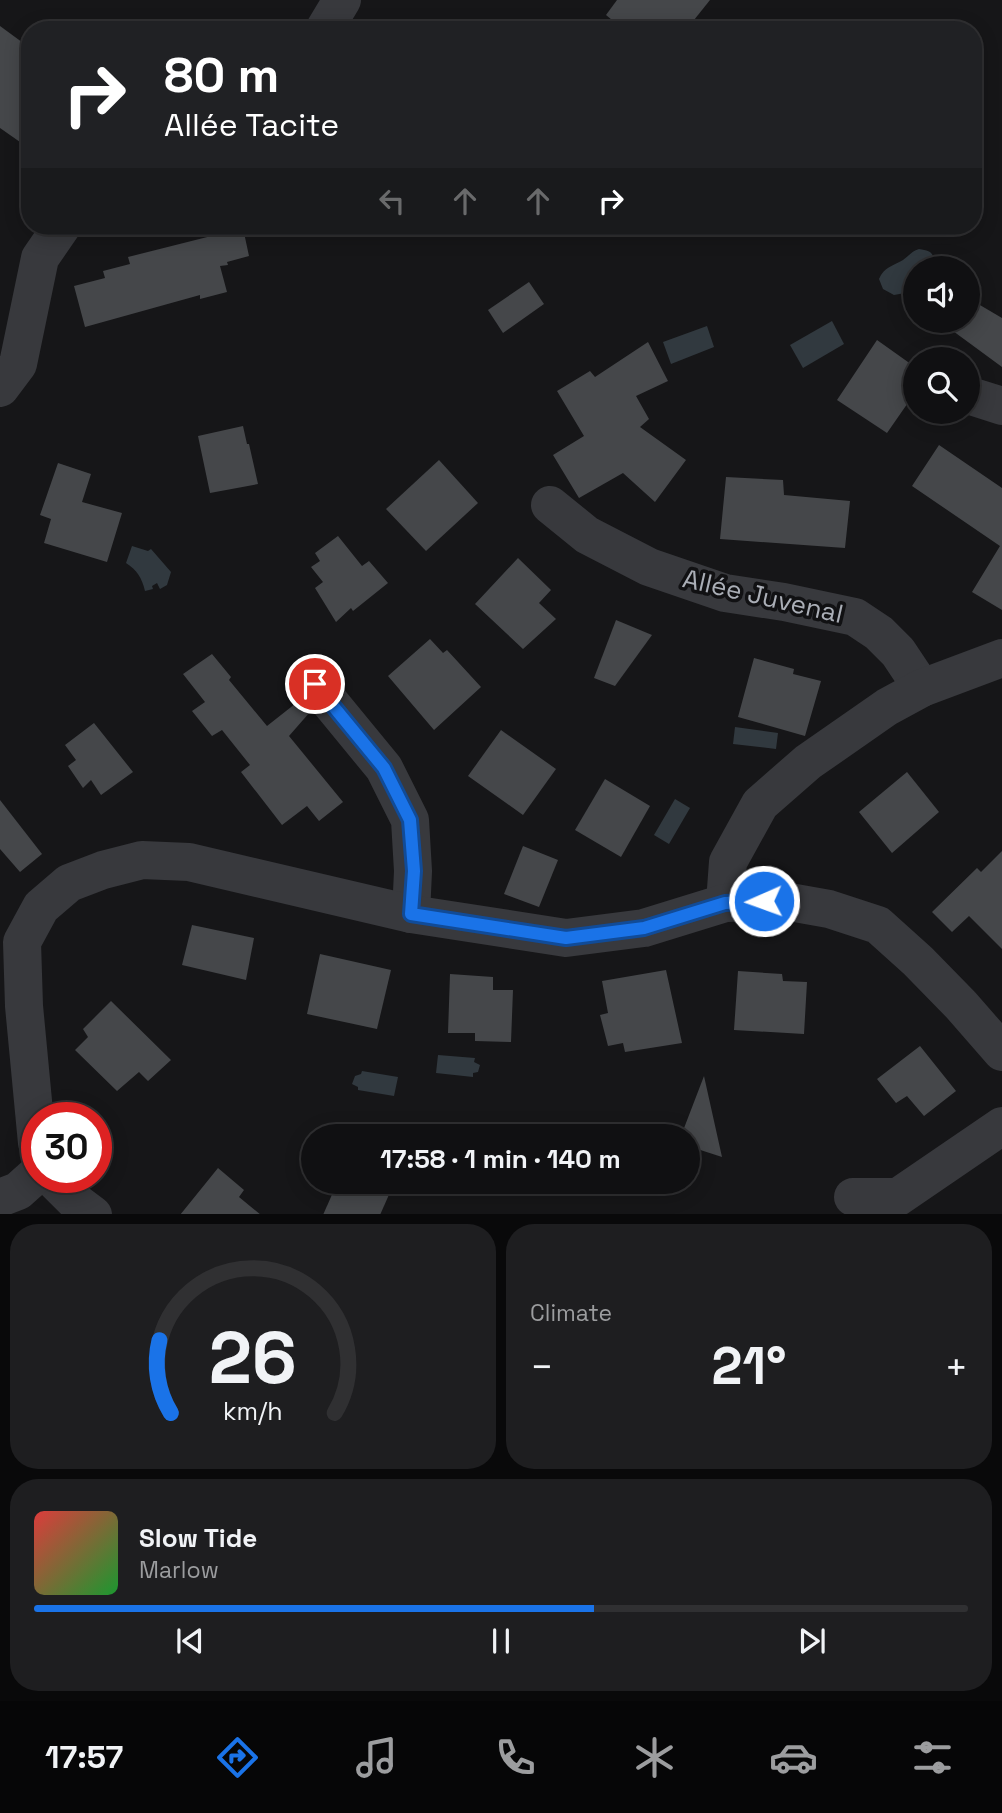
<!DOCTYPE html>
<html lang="en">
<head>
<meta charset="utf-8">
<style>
  :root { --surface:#101012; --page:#1e1e20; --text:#f1f3f6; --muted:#9c9d9f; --line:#303032; --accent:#1a73e8 }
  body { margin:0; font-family:"Space Grotesk",sans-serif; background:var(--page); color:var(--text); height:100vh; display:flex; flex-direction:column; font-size:26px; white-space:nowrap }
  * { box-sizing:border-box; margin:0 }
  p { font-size:23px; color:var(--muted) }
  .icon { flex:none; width:38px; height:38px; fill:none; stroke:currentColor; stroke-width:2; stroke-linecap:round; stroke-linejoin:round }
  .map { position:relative; height:1214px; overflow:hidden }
  .side { display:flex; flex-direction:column; gap:10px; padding:10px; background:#09090a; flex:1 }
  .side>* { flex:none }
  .banner { position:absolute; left:21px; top:21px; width:961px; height:214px; border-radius:28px; box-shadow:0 4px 18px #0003,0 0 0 2px var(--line); background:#202124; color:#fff; overflow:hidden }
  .fabs { position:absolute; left:903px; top:256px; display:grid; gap:14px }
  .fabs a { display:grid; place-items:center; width:77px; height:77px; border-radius:50%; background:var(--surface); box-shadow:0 4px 18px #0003,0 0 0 2px var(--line); font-size:35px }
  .speed { position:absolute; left:21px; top:1102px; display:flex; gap:14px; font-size:35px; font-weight:700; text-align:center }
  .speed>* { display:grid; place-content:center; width:91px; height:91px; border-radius:50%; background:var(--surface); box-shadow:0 4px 18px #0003,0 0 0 2px var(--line); line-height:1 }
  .speed .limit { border:10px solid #d22; background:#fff; color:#111 }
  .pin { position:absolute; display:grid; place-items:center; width:60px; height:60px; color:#fff; margin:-30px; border:4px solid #fff; border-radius:50%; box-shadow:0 2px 7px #0007 }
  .me { position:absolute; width:77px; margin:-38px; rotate:268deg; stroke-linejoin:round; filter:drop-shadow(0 0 5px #0008) }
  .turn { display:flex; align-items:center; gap:24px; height:147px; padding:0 28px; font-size:32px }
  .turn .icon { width:91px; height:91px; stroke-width:2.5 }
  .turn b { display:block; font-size:49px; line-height:60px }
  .lanes { display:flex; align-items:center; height:66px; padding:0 28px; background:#0003; justify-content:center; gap:35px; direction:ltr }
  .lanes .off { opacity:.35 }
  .big { font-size:52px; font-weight:600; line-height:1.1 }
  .side .tile { flex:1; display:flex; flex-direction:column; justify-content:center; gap:10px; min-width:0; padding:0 24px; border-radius:28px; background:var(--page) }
  .side .dial { align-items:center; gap:0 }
  .dial svg { height:182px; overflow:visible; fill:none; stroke:var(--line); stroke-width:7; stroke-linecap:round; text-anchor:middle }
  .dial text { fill:var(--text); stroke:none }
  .song { display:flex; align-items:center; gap:21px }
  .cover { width:84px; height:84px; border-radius:10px; background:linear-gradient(135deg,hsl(0 70% 55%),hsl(130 70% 35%)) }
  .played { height:7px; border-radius:4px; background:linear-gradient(90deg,var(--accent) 60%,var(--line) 60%) }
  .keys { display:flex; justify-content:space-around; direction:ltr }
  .heat { display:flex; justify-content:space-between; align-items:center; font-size:38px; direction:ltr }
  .side .tiles { flex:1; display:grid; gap:10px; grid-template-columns:1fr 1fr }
  .tile:last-child { grid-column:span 2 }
  .trip { position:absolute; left:301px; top:1124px; width:399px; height:70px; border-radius:35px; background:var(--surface); box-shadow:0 4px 18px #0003,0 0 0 2px var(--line); font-weight:600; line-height:70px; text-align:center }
  .dock { display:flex; height:112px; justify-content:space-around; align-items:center; background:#060607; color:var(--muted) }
  .dock .icon { width:49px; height:49px }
  .dock .on { color:var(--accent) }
  .dock b { font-size:32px; color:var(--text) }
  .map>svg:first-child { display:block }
  .water { fill:#31393f }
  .building { fill:#45474a }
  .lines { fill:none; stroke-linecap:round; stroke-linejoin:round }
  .minor { stroke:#38393d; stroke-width:38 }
  .route-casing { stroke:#114b97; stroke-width:18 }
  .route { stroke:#1a73e8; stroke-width:12 }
  .labels { text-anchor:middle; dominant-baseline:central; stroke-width:7; stroke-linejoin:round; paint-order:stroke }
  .street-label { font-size:26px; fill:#aaaeb6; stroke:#111113 }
</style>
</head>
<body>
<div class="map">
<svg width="1002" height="1215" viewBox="0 0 1002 1215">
  <rect width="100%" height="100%" fill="#161618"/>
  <!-- water -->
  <g class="water">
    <path d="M919 249C930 251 935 252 933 264L928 268H915V277L905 293 894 295 883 289 879 279C884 267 893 266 903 260 910 255 912 251 919 249Z"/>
    <polygon points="832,321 844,344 803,368 790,345"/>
    <polygon points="707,326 714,347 671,364 663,342"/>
    <path d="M132 546 148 551 151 549 171 572 167 585 160 589 157 583 152 586 153 589 145 591C142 578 137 570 126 563Z"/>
    <polygon points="735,727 778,733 776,749 733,744"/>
    <polygon points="675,799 690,808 669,844 654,835"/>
    <polygon points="438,1055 475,1058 474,1062 480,1065 478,1072 473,1073 473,1077 436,1073"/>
    <polygon points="362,1071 398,1077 394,1096 358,1090 358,1087 352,1084 355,1076 361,1074"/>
  </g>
  <!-- building -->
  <g class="building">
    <polygon points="617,0 710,0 686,30 624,30 606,15"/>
    <polygon points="0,26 30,48 30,149 0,128"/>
    <polygon points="243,228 249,256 227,262 228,265 220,266 227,292 200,299 200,295 85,327 74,286 105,278 103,271 130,264 128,257"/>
    <polygon points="529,282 544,304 503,333 488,310"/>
    <polygon points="968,298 1002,318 1002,367 938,320 968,320"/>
    <polygon points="877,340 915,367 915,375 904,391 912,397 887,433 837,400"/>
    <polygon points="648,342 668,381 636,396 649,419 640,427 686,460 655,502 623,473 579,498 553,455 584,436 557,391 590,371 595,377"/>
    <polygon points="243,426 247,444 249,444 258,484 210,493 198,436"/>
    <polygon points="939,445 1002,488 1002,610 972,592 1000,546 912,486"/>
    <polygon points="439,460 478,503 426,551 386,509"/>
    <polygon points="58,463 91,474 82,502 122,513 107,562 44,543 51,519 40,515"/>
    <polygon points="726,477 783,480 784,495 850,501 845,548 720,539"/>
    <polygon points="338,536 362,566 369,561 388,583 353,611 351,608 336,622 315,588 323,582 311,567 320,561 315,553"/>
    <polygon points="518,558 551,590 539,603 556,619 523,649 475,604"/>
    <polygon points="616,620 652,635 615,686 594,678"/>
    <polygon points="430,639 443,653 447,650 481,687 434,730 388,676"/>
    <polygon points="212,654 231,677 229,680 267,726 300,700 310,712 289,736 343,802 319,821 307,806 282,825 241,772 250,765 222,730 212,736 192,711 205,702 183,674"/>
    <polygon points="754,658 794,669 793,674 821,681 805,736 738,717"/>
    <polygon points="94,723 133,772 101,795 91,780 83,788 68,766 76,760 65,745"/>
    <polygon points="501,730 556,769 523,815 468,776"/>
    <polygon points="907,772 939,812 892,853 859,812"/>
    <polygon points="605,779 650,806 621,857 575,830"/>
    <polygon points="0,800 42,854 20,872 0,849"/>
    <polygon points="523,846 558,860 539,907 504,894"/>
    <polygon points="1002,851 1002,949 969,916 952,932 932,912 977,868 981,872"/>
    <polygon points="192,925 254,938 246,980 182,965"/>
    <polygon points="320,954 391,970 377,1029 307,1014"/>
    <polygon points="666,970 682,1043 625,1052 623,1043 608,1046 600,1015 608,1013 602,981"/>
    <polygon points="738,971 782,974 783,981 807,982 804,1034 734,1030"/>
    <polygon points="450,974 493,977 493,990 513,990 511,1042 475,1041 475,1033 448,1033"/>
    <polygon points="111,1001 171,1060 148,1081 139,1072 117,1091 75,1050 88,1037 83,1029"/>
    <polygon points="920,1046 956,1091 924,1116 907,1096 896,1103 877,1079"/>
    <polygon points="704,1076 722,1157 688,1146 688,1136 681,1136"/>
    <polygon points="218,1168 244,1190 239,1197 261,1215 180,1215"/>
    <polygon points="338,1181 395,1181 380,1215 323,1215"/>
  </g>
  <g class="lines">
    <!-- minor -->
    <g class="minor">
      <polyline points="324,30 342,0"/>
      <polyline points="0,388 18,364 40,258 62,226"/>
      <polyline points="977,398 1002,406"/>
      <polyline points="550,505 587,535 649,567 725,593 784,602 855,617 879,633 898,652 922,688"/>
      <polyline points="315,684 384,768 410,820 413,871 411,914"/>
      <polyline points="725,903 728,862 760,804 808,762 887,707 922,688 1002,658"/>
      <polyline points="37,1143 24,1006 22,942 41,907 69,883 103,870 142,860 189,862 411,914 566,938 644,928 725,903 784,901 829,909 878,925 918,961 961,1005 1002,1052"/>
      <polyline points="52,1178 77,1203 93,1215"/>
      <polyline points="853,1197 898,1197 1002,1126"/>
      <polyline points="0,1198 18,1191 37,1174"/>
    </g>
  </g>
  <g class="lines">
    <!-- route casing -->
    <g class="route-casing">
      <polyline id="route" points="315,684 384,768 410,820 414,871 411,914 566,938 644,928 725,903 764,901"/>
    </g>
    <!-- route -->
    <use href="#route" class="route"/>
  </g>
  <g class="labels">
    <!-- street labels -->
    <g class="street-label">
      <text transform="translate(763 596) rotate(13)">Allée Juvenal</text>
    </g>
  </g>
</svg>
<div class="fabs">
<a><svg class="icon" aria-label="sound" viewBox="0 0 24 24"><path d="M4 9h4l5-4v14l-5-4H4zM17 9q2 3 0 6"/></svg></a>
<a><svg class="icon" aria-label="search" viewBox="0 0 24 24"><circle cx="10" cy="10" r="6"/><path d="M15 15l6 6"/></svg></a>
</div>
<div class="speed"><div class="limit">30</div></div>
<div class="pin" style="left:315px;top:684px;background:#d93025"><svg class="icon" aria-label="arrive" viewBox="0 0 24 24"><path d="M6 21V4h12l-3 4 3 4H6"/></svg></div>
<svg class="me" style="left:764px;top:901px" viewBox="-20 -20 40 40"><circle r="17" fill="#1a73e8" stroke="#fff" stroke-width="3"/><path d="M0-11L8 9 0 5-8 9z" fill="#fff"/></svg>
<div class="trip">17:58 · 1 min · 140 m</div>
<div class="banner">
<div class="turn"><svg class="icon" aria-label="right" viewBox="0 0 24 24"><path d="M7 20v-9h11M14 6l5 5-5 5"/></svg><div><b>80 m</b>Allée Tacite</div></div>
<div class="lanes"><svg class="icon off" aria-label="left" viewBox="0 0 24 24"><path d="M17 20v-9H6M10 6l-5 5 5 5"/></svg><svg class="icon off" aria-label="ahead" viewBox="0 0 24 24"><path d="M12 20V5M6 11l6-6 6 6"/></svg><svg class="icon off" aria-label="ahead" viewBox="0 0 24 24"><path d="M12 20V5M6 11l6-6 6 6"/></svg><svg class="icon" aria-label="right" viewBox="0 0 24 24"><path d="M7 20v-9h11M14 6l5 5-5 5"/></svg></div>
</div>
</div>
<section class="side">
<div class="tiles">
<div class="tile dial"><svg viewBox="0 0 100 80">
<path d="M14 69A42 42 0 1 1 86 69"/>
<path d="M14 69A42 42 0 0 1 9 37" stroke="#1a73e8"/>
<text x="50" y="56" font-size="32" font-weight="700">26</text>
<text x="50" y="72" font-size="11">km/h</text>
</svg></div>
<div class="tile"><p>Climate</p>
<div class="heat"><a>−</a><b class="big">21°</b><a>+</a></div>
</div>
<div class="tile">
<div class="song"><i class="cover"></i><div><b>Slow Tide</b><p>Marlow</p></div></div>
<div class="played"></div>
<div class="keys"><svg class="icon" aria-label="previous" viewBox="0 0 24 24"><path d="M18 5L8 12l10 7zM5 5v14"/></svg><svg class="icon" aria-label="pause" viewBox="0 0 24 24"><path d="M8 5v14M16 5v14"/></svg><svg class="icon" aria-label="next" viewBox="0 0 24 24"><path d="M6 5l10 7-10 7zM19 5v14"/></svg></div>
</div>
</div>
</section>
<nav class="dock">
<b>17:57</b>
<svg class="icon on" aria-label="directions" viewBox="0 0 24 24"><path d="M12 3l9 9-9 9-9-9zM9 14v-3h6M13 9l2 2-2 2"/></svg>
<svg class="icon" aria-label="music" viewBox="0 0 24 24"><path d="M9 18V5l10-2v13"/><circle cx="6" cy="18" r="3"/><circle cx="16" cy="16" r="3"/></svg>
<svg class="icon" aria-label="phone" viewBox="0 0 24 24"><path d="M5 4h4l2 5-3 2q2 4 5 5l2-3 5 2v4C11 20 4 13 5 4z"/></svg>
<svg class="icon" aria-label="climate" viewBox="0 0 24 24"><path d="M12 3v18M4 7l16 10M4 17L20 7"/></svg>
<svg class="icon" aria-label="car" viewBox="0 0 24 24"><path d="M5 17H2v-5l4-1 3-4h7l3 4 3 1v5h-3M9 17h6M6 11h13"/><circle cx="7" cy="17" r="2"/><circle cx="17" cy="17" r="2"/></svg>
<svg class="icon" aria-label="filters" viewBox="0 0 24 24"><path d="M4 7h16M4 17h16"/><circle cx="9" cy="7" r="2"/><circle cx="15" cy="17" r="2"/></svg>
</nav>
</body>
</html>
